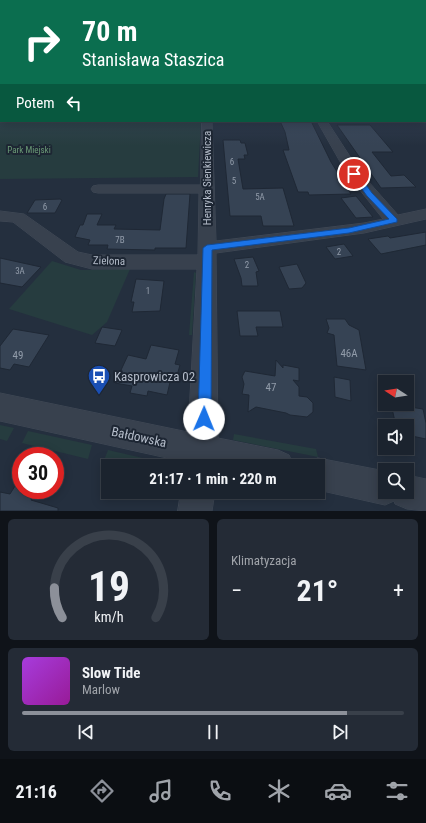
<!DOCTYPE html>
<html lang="pl">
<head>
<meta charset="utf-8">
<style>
  :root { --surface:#1b232e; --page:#242b36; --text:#f1f3f6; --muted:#a0a4aa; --line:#39404a; --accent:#8c9099 }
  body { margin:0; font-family:"Roboto Condensed",sans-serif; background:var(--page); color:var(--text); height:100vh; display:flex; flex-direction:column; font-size:15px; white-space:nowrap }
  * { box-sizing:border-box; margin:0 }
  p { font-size:13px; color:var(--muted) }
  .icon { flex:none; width:22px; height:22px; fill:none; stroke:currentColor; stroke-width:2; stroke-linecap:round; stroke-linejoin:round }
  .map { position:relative; height:511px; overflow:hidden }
  .panel { display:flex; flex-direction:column; gap:8px; padding:8px; background:#0f1319; flex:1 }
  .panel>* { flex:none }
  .banner { position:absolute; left:0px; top:0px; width:426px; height:122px; box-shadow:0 2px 10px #0003,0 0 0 1px var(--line); background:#0b6e4f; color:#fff; overflow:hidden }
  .needle { width:26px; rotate:282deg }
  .controls { position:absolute; left:378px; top:375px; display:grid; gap:8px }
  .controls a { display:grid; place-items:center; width:36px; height:36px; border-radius:0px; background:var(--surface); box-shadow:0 2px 10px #0003,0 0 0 1px var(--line); font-size:20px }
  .speed { position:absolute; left:12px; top:447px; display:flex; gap:8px; font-size:20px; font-weight:700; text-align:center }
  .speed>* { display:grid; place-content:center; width:52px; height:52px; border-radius:50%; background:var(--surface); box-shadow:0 2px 10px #0003,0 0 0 1px var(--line); line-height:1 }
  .speed .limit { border:6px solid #d22; background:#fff; color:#111 }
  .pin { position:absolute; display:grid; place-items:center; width:34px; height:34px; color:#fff; margin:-17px; border:2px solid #fff; border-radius:50%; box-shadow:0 1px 4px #0007 }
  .me { position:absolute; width:44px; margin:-22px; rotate:1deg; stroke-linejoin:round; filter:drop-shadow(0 0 3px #0008) }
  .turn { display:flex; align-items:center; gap:14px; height:84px; padding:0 16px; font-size:18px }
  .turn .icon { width:52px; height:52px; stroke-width:2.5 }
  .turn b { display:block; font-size:28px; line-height:34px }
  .then { display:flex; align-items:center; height:38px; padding:0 16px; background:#0003; gap:8px; font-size:15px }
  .big { font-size:30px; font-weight:700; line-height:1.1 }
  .panel .widget { flex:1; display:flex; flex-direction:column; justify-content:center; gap:6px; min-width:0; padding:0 14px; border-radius:6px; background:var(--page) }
  .panel .dial { align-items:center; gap:0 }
  .dial svg { height:104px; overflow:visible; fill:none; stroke:var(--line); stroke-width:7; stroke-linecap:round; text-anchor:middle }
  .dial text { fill:var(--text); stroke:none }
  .song { display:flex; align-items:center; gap:12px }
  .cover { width:48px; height:48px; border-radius:6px; background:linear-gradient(135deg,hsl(280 70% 55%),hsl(300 70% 35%)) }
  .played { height:4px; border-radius:2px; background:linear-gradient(90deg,var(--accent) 85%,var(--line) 85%) }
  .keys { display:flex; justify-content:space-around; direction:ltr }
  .heat { display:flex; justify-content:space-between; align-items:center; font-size:22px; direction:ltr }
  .panel .tiles { flex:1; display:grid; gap:8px; grid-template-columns:1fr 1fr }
  .widget:last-child { grid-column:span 2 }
  .trip { position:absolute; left:101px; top:459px; width:224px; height:40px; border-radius:0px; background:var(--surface); box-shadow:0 2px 10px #0003,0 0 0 1px var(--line); font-weight:700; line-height:40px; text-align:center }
  .dock { display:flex; height:64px; justify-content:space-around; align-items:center; background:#0b0e12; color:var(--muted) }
  .dock .icon { width:28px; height:28px }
  .dock .active { color:var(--accent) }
  .dock b { font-size:18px; color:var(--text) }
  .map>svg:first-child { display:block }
  .green { fill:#263c3f }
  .building { fill:#364354; stroke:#1f2835 }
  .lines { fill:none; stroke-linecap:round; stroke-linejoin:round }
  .minor-casing { stroke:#414a57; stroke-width:1 }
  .minor { fill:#38414e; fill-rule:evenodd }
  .route { fill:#1a73e8; stroke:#114b97 }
  .labels { text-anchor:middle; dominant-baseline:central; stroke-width:4; stroke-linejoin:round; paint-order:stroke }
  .far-park-label { font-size:9px; fill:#6b9a76; stroke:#1d2633 }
  .number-label { font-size:9px; fill:#929caa }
  .street-label { font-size:11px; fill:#b4bcc9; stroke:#1d2633 }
  .near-number-label { font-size:11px; fill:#929caa }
  .near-poi-label { font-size:13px; fill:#b4bcc9; stroke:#1d2633; text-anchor:start }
  .near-street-label { font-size:13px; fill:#b4bcc9; stroke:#1d2633 }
</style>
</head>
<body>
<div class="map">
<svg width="426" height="511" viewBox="0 0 426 511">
  <rect width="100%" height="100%" fill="#242f3e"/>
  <!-- green -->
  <g class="green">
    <polygon points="0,75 1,121 201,121 198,177 0,179"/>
    <polygon points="52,261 81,270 130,269 107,322 92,335 9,309"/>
    <polygon points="194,272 196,273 192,335 189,335"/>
    <polygon points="0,425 14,428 7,441 0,439"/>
    <polygon points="28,431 92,445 88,459 22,443"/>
    <polygon points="234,434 316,449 318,457 233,440"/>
    <polygon points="108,450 173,465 173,466 118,466 103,463"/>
  </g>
  <!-- building -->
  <g class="building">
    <polygon points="280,121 311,121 331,162 351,194 309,195 308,192 298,192 283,150 289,150 285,132"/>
    <polygon points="337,125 370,125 393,152 372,152 391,176 404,175 416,187 381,188"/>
    <polygon points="223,140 240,140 241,143 245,143 248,155 244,155 245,159 238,159 243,189 283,188 294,226 263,226 261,216 230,216"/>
    <polygon points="166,194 190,194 186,248 155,248 155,250 107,249 108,245 88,245 90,240 75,237 80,225 83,225 87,214 102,214 97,225 116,225 114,229 160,230 164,199"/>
    <polygon points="356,196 373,217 356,218 341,198"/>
    <polygon points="60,199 62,200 55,213 27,213 35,200"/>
    <polygon points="426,232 426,245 381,254 368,239 388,236 390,238"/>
    <polygon points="344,244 353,256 335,259 326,247"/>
    <polygon points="253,257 259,271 256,272 258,286 242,286 241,278 234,259"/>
    <polygon points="0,258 41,267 22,287 0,283"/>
    <polygon points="297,264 306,283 302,288 289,289 279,267"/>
    <polygon points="136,279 164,281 160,311 132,312 134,302 131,302"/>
    <polygon points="237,311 280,311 283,327 256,327 258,336 240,336"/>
    <polygon points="326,319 345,319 349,325 359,330 366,370 337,366 334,335 327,333 329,328"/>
    <polygon points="102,327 122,330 115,346 95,343"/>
    <polygon points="13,329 49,335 29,367 14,364 10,370 0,368 0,346"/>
    <polygon points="151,345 179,350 175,364 180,365 176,379 171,378 167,395 148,391 147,396 130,393 132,386 115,383 128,355 146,359"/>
    <polygon points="276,360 283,368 283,365 299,368 299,381 293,380 299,387 299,396 307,397 313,403 313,412 307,417 290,415 286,413 256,407 248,412 249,395 242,394 244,384 242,377 245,371 275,376"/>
    <polygon points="334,377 350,380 351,401 335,397"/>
    <polygon points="391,404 423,409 426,423 426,439 407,435 407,426 396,426"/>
    <polygon points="15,486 21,488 21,490 33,491 32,492 34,493 31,500 58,508 58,511 0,511 0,492 10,494"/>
  </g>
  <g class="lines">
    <!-- minor casing -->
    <g class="minor-casing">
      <g id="minor">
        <rect x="425" y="103" width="1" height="7"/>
        <polygon points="202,121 212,121 216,241 364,223 383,219 347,174 317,121 327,121 360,172 398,215 426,209 426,219 364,233 216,253 218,438 278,450 289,455 294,466 185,466 185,462 0,421 0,393 188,432 197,269 92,269 65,262 13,222 0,221 0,211 24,214 78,252 92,255 198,255 199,193 98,193 93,192 91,189 93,186 98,185 200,185"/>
        <polygon points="318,458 385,471 385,492 407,492 407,475 426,479 426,511 407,509 395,504 394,501 385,505 318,490 318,466 305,466 307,463"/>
        <polygon points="181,492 215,492 212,511 178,511"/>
      </g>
    </g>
    <!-- minor -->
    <use href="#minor" class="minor"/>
  </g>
  <!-- sky -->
  <linearGradient id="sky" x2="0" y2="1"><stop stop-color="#141a22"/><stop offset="0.51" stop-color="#3f4d63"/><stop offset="1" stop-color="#3f4d63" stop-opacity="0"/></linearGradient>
  <rect width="426" height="146" fill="url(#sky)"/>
  <!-- route -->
  <polygon class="route" points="352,172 357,172 372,193 397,219 397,222 349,233 212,250 211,419 209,424 204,426 200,424 198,419 203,248 207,245 349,228 389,219 367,196 351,174"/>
  <!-- icons -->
  <defs>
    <g id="bus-pin" transform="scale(1.15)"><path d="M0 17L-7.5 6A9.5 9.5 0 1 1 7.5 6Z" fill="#1a4fb4" stroke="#1d2633"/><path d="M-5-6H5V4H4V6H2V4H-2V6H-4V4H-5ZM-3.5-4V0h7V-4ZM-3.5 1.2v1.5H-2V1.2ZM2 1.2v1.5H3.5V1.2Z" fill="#fff"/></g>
  </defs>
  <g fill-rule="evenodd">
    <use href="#bus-pin" x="99" y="376"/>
  </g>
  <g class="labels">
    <!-- far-park labels -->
    <g class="far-park-label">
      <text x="29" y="150">Park Miejski</text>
    </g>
    <!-- number labels -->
    <g class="number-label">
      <text x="232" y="162">6</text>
      <text x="234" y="181">5</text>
      <text x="260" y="197">5A</text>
      <text x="45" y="207">6</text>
      <text x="120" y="240">7B</text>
      <text x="339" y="252">2</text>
      <text x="247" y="265">2</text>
      <text x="20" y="271">3A</text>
      <text x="148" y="291">1</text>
    </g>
    <!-- street labels -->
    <g class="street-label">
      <text transform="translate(207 178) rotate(-90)">Henryka Sienkiewicza</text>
      <text transform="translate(109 261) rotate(2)">Zielona</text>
    </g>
    <!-- near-number labels -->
    <g class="near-number-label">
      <text x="349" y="353">46A</text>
      <text x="18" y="355">49</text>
      <text x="271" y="387">47</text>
    </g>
    <!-- near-poi labels -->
    <g class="near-poi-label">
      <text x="114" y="376">Kasprowicza 02</text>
    </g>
    <!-- near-street labels -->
    <g class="near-street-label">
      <text transform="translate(139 437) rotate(12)">Bałdowska</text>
    </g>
  </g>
</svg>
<div class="controls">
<a><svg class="needle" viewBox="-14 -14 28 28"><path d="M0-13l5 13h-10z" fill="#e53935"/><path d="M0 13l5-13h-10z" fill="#a0a4aa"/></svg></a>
<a><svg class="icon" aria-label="sound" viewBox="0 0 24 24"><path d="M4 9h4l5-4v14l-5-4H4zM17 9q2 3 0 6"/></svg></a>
<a><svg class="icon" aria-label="search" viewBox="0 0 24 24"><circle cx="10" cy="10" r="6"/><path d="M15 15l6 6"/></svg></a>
</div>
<div class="speed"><div class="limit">30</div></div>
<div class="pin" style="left:354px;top:174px;background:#d93025"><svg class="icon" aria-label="arrive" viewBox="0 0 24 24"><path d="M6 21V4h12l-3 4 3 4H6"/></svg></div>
<svg class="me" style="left:204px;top:419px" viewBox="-20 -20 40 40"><circle r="19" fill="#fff"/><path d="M0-13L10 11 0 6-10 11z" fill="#1a73e8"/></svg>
<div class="trip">21:17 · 1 min · 220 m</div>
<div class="banner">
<div class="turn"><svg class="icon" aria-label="right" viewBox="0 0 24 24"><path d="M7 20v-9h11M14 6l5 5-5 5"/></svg><div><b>70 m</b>Stanisława Staszica</div></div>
<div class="then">Potem<svg class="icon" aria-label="left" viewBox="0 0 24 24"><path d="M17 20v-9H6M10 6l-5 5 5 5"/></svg></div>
</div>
</div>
<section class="panel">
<div class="tiles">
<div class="widget dial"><svg viewBox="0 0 100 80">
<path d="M14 69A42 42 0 1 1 86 69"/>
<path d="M14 69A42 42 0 0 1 8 46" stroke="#8c9099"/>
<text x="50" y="56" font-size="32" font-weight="700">19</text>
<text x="50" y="72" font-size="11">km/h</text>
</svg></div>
<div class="widget"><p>Klimatyzacja</p>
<div class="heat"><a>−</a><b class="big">21°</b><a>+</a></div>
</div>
<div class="widget">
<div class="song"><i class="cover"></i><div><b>Slow Tide</b><p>Marlow</p></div></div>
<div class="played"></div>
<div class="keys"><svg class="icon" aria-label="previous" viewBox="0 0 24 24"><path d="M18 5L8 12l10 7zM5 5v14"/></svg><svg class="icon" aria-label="pause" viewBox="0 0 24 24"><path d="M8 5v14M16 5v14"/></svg><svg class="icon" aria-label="next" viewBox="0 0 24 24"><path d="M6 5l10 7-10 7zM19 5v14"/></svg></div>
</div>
</div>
</section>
<nav class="dock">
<b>21:16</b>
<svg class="icon active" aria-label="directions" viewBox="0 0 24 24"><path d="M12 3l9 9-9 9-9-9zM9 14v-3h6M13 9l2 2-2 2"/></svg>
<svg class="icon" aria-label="music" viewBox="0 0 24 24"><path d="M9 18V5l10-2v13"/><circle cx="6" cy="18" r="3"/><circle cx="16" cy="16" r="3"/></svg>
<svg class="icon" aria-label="phone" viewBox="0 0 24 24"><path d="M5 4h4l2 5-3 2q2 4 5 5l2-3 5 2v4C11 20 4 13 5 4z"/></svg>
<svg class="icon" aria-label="climate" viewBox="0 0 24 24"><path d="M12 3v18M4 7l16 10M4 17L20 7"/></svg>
<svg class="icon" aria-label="car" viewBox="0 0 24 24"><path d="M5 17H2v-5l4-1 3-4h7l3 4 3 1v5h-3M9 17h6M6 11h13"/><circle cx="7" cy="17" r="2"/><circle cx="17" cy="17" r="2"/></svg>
<svg class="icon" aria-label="filters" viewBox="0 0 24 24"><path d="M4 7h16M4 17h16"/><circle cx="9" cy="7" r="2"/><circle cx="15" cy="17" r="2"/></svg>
</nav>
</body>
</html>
